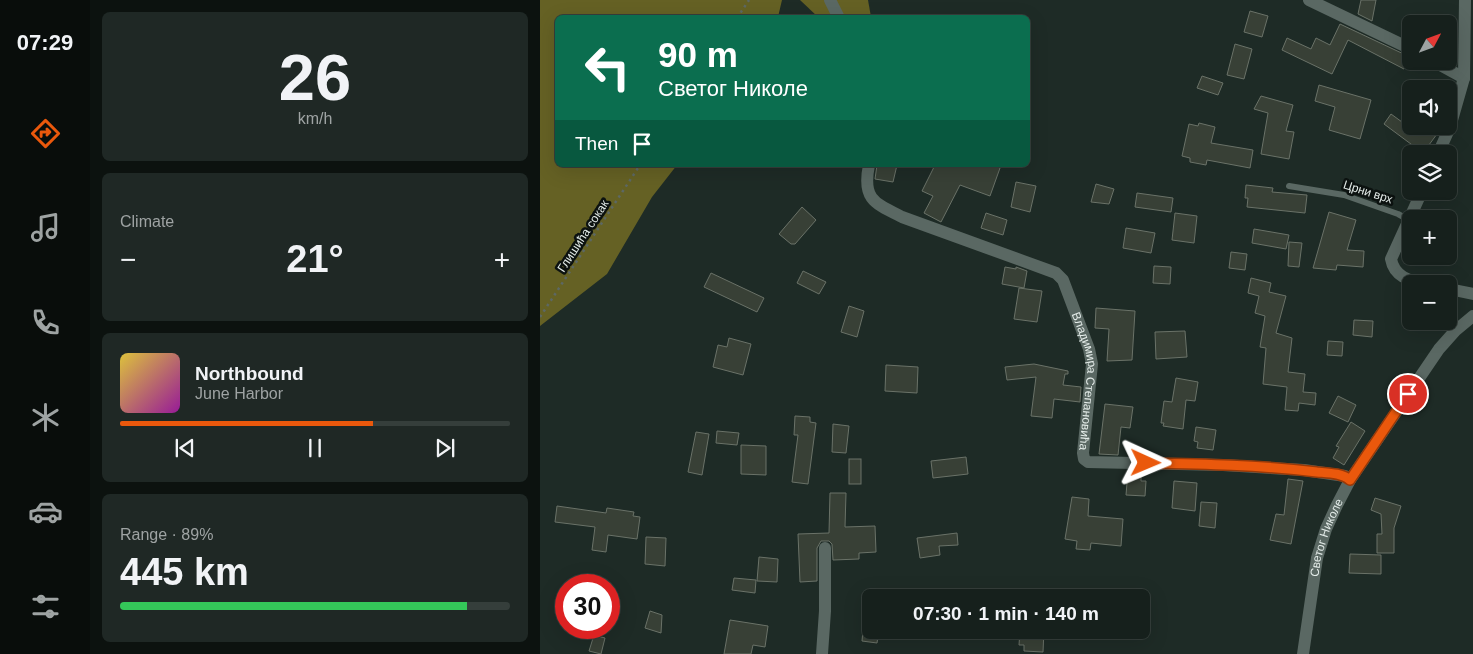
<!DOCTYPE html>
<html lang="en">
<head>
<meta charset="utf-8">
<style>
  :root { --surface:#16201c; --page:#1f2825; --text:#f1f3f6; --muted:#9ea3a3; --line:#353e3b; --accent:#ea580c }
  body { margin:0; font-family:Helvetica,sans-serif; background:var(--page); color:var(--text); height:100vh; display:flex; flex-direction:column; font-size:19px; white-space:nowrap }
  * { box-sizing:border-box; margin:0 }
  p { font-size:16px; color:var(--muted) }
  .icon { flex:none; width:28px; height:28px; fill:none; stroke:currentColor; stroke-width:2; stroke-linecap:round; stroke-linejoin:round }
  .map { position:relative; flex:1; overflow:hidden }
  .details { display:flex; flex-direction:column; gap:12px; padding:12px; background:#0c120f; width:450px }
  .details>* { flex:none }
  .hud { position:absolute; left:15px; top:15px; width:475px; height:152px; border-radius:8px; box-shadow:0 5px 20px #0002,0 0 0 1px var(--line); background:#0b6e4f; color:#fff; overflow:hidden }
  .needle { width:32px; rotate:49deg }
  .tools { position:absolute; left:862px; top:15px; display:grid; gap:10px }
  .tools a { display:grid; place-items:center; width:55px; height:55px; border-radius:8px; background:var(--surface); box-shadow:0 5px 20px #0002,0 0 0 1px var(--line); font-size:25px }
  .speed { position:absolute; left:15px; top:574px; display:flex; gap:10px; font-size:25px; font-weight:700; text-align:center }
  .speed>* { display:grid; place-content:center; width:65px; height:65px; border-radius:50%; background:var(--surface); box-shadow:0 5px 20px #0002,0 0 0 1px var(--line); line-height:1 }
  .speed .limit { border:8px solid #d22; background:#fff; color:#111 }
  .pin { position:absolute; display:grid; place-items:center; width:42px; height:42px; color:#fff; margin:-21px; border:2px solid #fff; border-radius:50%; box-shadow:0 1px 5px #0007 }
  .me { position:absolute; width:55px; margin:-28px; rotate:91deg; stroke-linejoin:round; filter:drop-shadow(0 0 4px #0008) }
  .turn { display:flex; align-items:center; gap:18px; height:105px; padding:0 20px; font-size:22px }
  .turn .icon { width:65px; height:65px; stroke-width:2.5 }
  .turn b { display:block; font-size:35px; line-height:42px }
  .then { display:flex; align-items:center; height:48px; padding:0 20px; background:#0003; gap:10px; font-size:19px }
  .big { font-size:38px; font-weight:800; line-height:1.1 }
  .details .card { flex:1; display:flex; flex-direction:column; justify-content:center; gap:8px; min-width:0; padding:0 18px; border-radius:8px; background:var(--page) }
  .details .dial { align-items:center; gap:0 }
  .dial b { font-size:65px; line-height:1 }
  .song { display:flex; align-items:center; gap:15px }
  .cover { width:60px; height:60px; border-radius:8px; background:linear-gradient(135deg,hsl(50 70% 55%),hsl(300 70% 35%)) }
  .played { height:5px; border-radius:2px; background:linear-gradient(90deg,var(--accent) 65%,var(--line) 65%) }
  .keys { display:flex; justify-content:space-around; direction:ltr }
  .heat { display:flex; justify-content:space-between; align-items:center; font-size:28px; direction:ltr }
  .charge { height:8px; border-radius:4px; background:linear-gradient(90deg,#34c759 89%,var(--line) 0) }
  .trip { position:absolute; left:322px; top:589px; width:288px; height:50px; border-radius:8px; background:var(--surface); box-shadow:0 5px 20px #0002,0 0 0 1px var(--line); font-weight:800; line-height:50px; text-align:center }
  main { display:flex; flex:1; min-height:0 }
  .dock { display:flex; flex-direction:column; width:90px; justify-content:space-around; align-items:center; background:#090d0b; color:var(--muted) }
  .dock .icon { width:35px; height:35px }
  .dock .selected { color:var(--accent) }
  .dock b { font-size:22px; color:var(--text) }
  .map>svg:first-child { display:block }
  .forest { fill:#656124 }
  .building { fill:#384036; stroke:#6a7268 }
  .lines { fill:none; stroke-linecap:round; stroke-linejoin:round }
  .path { stroke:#5d6864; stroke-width:2.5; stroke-dasharray:2.5 4; stroke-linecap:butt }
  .lane { stroke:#5a6863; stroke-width:6 }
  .street { stroke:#5a6863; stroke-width:12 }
  .route-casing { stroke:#983908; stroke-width:12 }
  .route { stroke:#ea580c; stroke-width:9 }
  .labels { text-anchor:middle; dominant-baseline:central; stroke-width:5; stroke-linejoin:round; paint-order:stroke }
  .street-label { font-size:12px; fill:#e4ece9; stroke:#0c1210 }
</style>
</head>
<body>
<main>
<nav class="dock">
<b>07:29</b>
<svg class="icon selected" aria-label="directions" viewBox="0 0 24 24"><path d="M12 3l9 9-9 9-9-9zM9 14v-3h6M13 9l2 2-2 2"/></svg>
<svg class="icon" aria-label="music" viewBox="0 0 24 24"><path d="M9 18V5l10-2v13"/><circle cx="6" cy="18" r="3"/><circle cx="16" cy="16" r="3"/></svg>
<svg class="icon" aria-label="phone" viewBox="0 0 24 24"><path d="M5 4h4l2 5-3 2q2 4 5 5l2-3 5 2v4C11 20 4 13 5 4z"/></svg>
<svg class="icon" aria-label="climate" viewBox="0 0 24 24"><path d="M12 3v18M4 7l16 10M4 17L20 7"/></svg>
<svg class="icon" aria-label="car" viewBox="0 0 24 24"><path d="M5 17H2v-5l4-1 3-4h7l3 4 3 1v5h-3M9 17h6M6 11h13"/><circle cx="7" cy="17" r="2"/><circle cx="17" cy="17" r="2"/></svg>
<svg class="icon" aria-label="filters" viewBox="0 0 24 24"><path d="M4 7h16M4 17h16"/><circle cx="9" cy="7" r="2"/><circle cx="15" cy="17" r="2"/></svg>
</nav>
<section class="details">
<div class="card dial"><b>26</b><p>km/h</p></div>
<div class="card"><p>Climate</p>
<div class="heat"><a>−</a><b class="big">21°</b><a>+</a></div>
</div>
<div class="card">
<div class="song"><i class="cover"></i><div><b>Northbound</b><p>June Harbor</p></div></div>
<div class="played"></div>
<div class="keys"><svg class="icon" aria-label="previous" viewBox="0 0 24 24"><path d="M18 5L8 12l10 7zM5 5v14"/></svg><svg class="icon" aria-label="pause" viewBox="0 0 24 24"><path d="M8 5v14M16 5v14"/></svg><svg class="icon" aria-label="next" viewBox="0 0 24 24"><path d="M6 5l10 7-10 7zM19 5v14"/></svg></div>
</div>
<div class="card"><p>Range · 89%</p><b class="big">445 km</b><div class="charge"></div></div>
</section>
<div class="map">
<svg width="933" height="654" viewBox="0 0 933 654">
  <rect width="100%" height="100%" fill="#1e2b26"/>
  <!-- forest -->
  <g class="forest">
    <polygon points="0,0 242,0 238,17 18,18 18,165 137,165 112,197 67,274 0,326"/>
    <polygon points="260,0 328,0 331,17 278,17"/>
  </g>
  <!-- building -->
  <g class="building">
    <polygon points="821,0 836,0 832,21 818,14"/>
    <polygon points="710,11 728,16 722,37 704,32"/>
    <polygon points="800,24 870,57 864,69 808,40 792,74 742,50 747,38 771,49 776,38 790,45"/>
    <polygon points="695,44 712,49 704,79 687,75"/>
    <polygon points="662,76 683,83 678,95 657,88"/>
    <polygon points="779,85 831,100 820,139 789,130 795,107 775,101"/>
    <polygon points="721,96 753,105 746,131 754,132 749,159 721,154 728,113 714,109"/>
    <polygon points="851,114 862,122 865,118 871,122 871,126 886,126 897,134 883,153 844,124"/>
    <polygon points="659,123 675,127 671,143 713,150 710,168 667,160 666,165 650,162 650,158 642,156 649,124 658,126"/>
    <polygon points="337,165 357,165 353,182 335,179"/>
    <polygon points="395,165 452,165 460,168 450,196 420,185 401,222 384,213 393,196 382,191"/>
    <polygon points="476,182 496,186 490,212 471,207"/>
    <polygon points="556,184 574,189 569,204 551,202"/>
    <polygon points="706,185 733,188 732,192 767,195 765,213 707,207 708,198 705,198"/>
    <polygon points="597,193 633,198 631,212 595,207"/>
    <polygon points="262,207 276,220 255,244 251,244 239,234"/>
    <polygon points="789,212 816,220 807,250 824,251 823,267 797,265 796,270 773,268"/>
    <polygon points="446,213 467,220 463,235 441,228"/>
    <polygon points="635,213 657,216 654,243 632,240"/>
    <polygon points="586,228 615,233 611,253 583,248"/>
    <polygon points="714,229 749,235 746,249 712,243"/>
    <polygon points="749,242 762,243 759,267 748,266"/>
    <polygon points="691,252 707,254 705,270 689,268"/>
    <polygon points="614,266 631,267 630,284 613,283"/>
    <polygon points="465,267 476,269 476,267 487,271 484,288 462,284"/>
    <polygon points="263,271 286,282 279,294 257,283"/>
    <polygon points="171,273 224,298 217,312 164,287"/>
    <polygon points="711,278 731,283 729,292 746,296 736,333 752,338 748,372 765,374 763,392 776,393 775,405 759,403 758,411 745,410 747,387 723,384 726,348 720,347 725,316 715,313 719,296 708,293"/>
    <polygon points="479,288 502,291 497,322 474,319"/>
    <polygon points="309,306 324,311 317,337 301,332"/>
    <polygon points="556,308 595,311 592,360 567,361 569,329 555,328"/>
    <polygon points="814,320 833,321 832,337 813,335"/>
    <polygon points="645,331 647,357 616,359 615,332"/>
    <polygon points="189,338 211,344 203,375 173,367 178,345 187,347"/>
    <polygon points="788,341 803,342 802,356 787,355"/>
    <polygon points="494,364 528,371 528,374 525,374 523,385 541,387 540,402 514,399 512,418 491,416 496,377 467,380 465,367"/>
    <polygon points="346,365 378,367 377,393 345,391"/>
    <polygon points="636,378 658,382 655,401 646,400 643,429 623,426 624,423 621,423 624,401 632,402"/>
    <polygon points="798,396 816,405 808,422 789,413"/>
    <polygon points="565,404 593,407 590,428 581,427 578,455 559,454"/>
    <polygon points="255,416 270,417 270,422 276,423 268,484 252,482 258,435 254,435"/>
    <polygon points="811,422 825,431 804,465 793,458 799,447 796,446"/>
    <polygon points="293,424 309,426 306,453 292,452"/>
    <polygon points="656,427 676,430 673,450 657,448 658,442 654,441"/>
    <polygon points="177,431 199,433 197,445 176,443"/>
    <polygon points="156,432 169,434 162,475 148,472"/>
    <polygon points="201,445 226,446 226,475 201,474"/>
    <polygon points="426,457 428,474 393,478 391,461"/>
    <rect x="309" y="459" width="12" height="25"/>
    <polygon points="588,471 601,472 601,481 606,481 605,496 586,495"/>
    <polygon points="748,479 763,481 751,544 730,540 736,514 744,515"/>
    <polygon points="634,481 657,483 655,511 632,508"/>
    <polygon points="290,493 306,493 305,527 335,526 336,552 319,553 319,559 293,560 292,544 289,541 281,541 277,548 277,581 260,582 258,534 289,533"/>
    <polygon points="532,497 549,499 548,516 583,519 581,546 551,543 550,550 536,549 537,541 525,539"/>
    <polygon points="835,498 861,506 854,528 854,553 837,553 837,534 842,534 841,514 831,510"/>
    <polygon points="661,502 677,503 675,528 659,526"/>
    <polygon points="17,506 66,513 67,508 94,512 93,516 100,517 97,539 68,535 66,552 52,550 55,527 15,522"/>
    <polygon points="417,533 418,545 399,546 400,555 380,558 377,538"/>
    <polygon points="106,537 126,538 125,566 105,564"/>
    <polygon points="810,554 841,555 841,574 809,573"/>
    <polygon points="219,557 238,559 237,582 217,581"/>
    <polygon points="194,578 216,580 215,593 192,590"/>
    <polygon points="110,611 122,615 121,633 105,628"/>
    <polygon points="190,620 228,626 225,647 213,645 211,654 184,654"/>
    <polygon points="323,630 339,630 337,643 322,641"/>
    <polygon points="485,630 504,630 503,652 484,651 484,645 479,645 480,631 485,632"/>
    <polygon points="54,635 65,638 61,654 49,651"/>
  </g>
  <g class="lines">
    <!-- path -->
    <g class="path">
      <polyline points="197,18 209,0"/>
      <polyline points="0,317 100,165"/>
    </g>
    <!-- lane -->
    <polyline class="lane" points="749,186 804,195 858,214 869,220"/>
    <!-- street -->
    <g class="street">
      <polyline points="290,0 299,18"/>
      <polyline points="769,0 871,49"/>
      <polyline points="893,61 924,78"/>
      <polyline points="898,154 910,127 924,78 925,0"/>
      <path id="s1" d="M329 165C322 199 334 203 362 217L516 273 523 280 549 349 552 364 543 453 544 459 548 462 683 465 764 470 805 476 810 480"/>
      <path d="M882 191 851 259C854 276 869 281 884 284"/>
      <polyline points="909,289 933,294"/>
      <polyline points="282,654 285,611 285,548"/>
      <path id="s2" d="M763 654 777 558 786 529 797 505 810 480 899 349 915 331 933 316"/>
    </g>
  </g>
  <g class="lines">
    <!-- route casing -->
    <g class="route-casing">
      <path id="route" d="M606 463C663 464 720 465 777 472 788 473 802 473 810 480L868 394"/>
    </g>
    <!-- route -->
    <use href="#route" class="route"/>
  </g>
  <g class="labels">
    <!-- street labels -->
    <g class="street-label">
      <text transform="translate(828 192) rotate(18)">Црни врх</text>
      <text transform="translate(43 236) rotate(-57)">Глишића сокак</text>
      <text stroke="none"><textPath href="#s1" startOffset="349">Владимира Степановића</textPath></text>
      <text stroke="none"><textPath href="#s2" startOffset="119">Светог Николе</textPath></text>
    </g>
  </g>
</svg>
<div class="tools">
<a><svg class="needle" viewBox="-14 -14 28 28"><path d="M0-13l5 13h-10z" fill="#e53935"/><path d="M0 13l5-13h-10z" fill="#9ea3a3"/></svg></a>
<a><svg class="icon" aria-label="sound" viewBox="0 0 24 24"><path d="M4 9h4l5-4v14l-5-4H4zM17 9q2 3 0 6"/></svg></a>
<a><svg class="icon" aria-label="layers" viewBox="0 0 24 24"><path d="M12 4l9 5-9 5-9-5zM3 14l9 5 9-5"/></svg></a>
<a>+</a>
<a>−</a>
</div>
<div class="speed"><div class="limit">30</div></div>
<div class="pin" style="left:868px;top:394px;background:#d93025"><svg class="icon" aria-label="arrive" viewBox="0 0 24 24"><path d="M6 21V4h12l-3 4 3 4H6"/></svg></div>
<svg class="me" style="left:606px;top:463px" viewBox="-20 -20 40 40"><path d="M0-17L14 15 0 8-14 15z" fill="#ea580c" stroke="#fff" stroke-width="4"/></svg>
<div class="trip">07:30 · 1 min · 140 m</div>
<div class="hud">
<div class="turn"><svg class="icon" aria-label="left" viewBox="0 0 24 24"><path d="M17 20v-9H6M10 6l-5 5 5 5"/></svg><div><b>90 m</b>Светог Николе</div></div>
<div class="then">Then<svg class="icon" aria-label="arrive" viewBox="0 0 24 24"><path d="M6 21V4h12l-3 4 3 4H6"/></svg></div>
</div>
</div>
</main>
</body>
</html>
